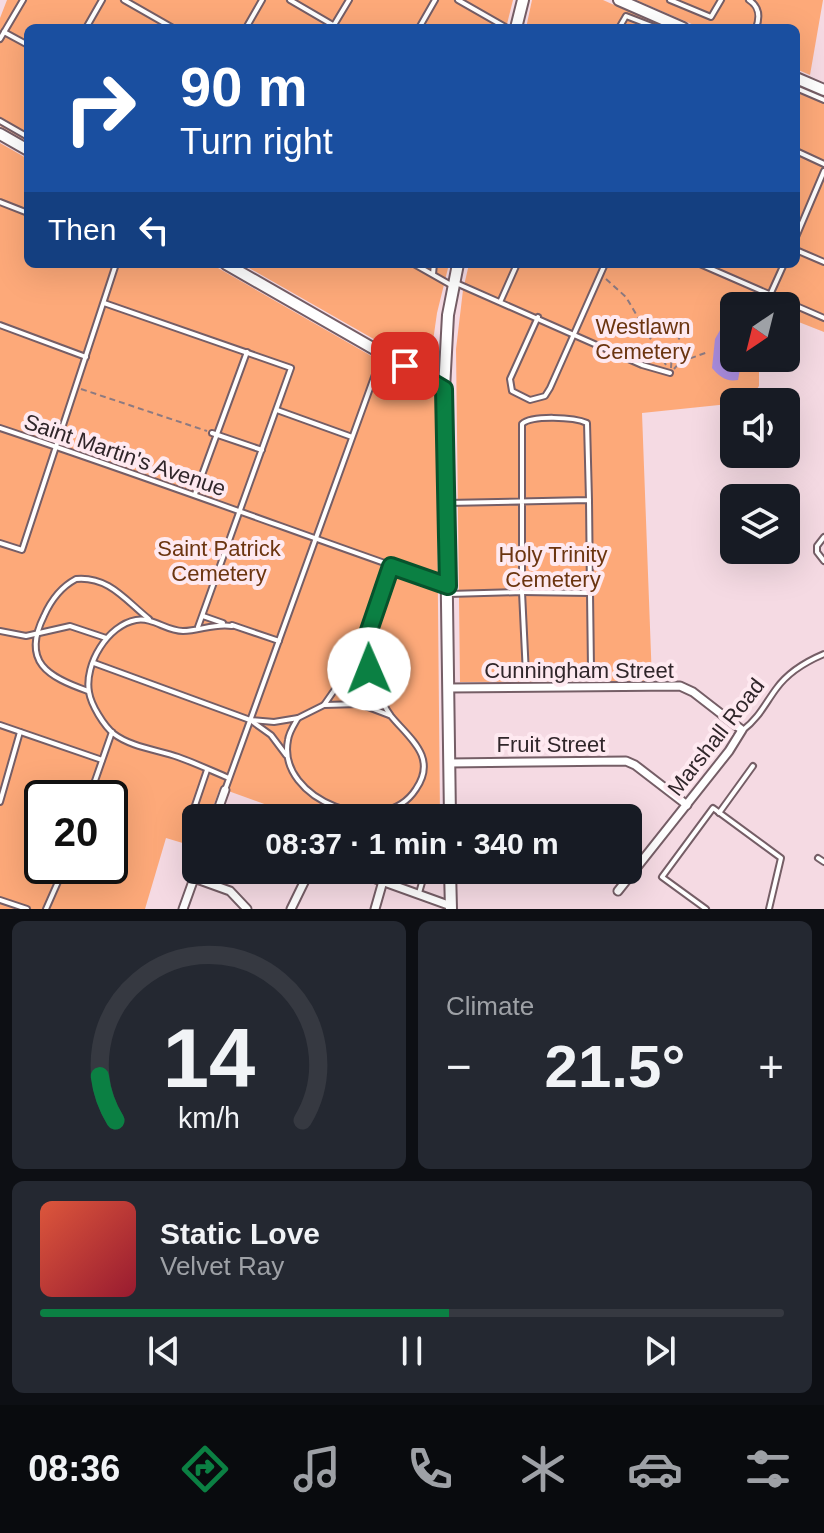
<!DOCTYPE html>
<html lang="en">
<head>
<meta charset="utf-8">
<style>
  :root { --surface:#171b24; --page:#242831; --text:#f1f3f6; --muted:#9ea1a6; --line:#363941; --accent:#0b8043 }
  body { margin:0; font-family:Helvetica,sans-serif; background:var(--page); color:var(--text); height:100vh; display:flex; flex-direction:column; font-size:30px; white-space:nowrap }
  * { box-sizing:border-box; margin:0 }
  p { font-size:26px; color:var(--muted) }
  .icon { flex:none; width:44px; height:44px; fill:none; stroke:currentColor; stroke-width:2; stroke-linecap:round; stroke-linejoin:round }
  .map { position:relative; height:909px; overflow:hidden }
  .drawer { display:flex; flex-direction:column; gap:12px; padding:12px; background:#0d0f14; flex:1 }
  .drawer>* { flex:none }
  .hud { position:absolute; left:24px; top:24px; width:776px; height:244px; border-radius:12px; box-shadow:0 8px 32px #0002; background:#1a4fa0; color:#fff; overflow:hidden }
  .needle { width:52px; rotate:215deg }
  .tools { position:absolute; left:720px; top:292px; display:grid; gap:16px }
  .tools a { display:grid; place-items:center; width:80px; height:80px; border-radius:12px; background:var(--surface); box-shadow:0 8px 32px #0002; font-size:40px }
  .speed { position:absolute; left:24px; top:780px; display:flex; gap:16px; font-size:40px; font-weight:700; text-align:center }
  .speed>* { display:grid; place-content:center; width:104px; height:104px; border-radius:50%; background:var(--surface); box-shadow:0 8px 32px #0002; line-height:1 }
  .speed .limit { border:4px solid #111; border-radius:12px; background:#fff; color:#111 }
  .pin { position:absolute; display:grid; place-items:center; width:68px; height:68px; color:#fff; margin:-34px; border-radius:16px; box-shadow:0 4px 12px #0006 }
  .me { position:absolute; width:88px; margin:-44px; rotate:359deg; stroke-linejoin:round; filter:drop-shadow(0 0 6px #0008) }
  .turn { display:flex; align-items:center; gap:28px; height:168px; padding:0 24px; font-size:36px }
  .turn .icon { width:104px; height:104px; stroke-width:2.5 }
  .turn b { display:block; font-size:56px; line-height:68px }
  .then { display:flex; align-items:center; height:76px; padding:0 24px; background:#0003; gap:16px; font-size:30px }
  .big { font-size:60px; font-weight:700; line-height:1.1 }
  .drawer .tile { flex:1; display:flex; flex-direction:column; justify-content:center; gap:12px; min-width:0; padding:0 28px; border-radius:12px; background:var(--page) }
  .drawer .dial { align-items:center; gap:0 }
  .dial svg { height:208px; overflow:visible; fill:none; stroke:var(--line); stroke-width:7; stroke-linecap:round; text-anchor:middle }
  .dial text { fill:var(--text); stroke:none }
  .song { display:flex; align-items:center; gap:24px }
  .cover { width:96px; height:96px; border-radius:12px; background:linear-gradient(135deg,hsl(10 70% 55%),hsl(350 70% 35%)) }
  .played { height:8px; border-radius:4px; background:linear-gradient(90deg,var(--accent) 55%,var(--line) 55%) }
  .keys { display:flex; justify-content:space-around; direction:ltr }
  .heat { display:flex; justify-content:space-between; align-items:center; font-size:44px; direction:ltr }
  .drawer .tiles { flex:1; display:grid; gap:12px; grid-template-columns:1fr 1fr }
  .tile:last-child { grid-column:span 2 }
  .trip { position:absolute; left:182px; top:804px; width:460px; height:80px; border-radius:12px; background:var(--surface); box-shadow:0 8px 32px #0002; font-weight:700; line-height:80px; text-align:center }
  .tabs { display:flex; height:128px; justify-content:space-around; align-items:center; background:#090b0e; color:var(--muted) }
  .tabs .icon { width:56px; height:56px }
  .tabs .active { color:var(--accent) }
  .tabs b { font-size:36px; color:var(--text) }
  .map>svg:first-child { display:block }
  .green { fill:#fda979; fill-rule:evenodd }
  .water { fill:#aa8ddf }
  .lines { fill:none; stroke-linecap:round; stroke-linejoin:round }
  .lane-casing { stroke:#755e66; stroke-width:8 }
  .street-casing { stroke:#755e66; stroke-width:11 }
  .secondary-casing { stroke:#755e66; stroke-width:14 }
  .path { stroke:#8c7a81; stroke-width:2; stroke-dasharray:6 4; stroke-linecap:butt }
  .lane { stroke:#fff; stroke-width:4 }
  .street { stroke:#fff; stroke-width:7 }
  .secondary { stroke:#fff; stroke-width:10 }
  .route-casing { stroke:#07532c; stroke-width:20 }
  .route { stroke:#0b8043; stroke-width:14 }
  .labels { text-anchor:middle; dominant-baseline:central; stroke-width:8; stroke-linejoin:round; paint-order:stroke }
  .park-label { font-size:22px; fill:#6b3510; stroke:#fee9f0 }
  .street-label { font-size:22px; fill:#30262a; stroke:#fee9f0 }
</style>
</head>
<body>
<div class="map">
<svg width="824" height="909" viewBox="0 0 824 909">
  <rect width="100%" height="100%" fill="#f5dae3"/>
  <!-- green -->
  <g class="green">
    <polygon points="7,0 513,0 506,28 28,28 28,142 0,126 0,18"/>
    <polygon points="532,0 603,0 666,28 526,28"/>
    <polygon points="636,0 823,0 810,75 796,69 796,28 701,28"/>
    <polygon points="796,85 824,97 824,332 786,317 786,306 734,306 734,358 759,358 759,386 748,402 642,413 652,681 460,682 456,349 463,290 469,264 796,264"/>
    <path d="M0 143 28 159V264H211L436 393 440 818H303L220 788 209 818H196V847L166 838 145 909H0ZM42 798H110V866H42Z"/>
    <polygon points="242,264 449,264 437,313 430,362 414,362"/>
  </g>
  <!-- water -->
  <path class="water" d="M723 325 734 327V358H742L738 380C726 382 720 377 712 368L715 339Z"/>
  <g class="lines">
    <!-- lane casing -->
    <g class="lane-casing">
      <g id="lane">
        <polyline points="124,0 173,28"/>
        <polyline points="290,0 338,28"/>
        <polyline points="458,0 507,28"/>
        <polyline points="670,0 711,17 721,0"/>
        <path d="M749 0C760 7 760 17 756 28"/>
        <polyline points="334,25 349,0"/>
        <polyline points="86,28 102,0"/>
        <polyline points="246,28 262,0"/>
        <polyline points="419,28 435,0"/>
        <polyline points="619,28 626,16 657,28"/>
        <polyline points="4,32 28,45"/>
        <polyline points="0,39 23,0"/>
        <polyline points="796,88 824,100"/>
        <polyline points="0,121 28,137"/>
        <polyline points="796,151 824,164"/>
        <polyline points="0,202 28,213"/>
        <polyline points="796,237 824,171"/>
        <polyline points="796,250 824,262"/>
        <polyline points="414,264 451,285"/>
        <polyline points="700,264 824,318"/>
        <polyline points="433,274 434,264"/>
        <polyline points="456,283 642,365 670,373"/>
        <polyline points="770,295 784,264"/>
        <polyline points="501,300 517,264"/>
        <polyline points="104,303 291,368 198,627"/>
        <polyline points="538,317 510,379 512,391 530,400 545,396 550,388 605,264"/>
        <polyline points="0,325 86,357"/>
        <polyline points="277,410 352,437"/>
        <path d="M0 428C150 478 298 533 447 585"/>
        <polyline points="212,433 262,450"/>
        <polyline points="195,494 247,352"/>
        <path d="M447 503 589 500 587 423C574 417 532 415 522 424V592L590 593 589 500"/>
        <polyline points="824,537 817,546 817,552 824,561"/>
        <polyline points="0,543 22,550 116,264"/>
        <polyline points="449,594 522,592 526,675 583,677 588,675 591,669 590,593"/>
        <polyline points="203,616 223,623"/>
        <polyline points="232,625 279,641"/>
        <polyline points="0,631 26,636 70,626 106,638"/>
        <polyline points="363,649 324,705 360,704 389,715"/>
        <path d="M94 663 250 720 274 722 298 718C294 725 289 732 288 740 276 800 383 841 416 789 438 757 409 738 391 716 382 704 363 663 363 648 363 642 368 635 369 630 377 609 384 587 391 566"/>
        <path d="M88 691C48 677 21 662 44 616 51 600 61 587 76 579 109 576 126 601 149 619"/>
        <polyline points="298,718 324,705"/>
        <polyline points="253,722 271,735 286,755"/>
        <polyline points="0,725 102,760"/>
        <path d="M743 730C758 719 765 704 776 689 788 672 805 662 824 654"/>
        <path d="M229 778C212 771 195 763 178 757 158 750 131 747 114 734 104 726 91 705 89 692 84 664 108 625 136 620 153 617 166 631 183 631 200 631 214 623 232 626"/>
        <polyline points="225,790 382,355"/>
        <polyline points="89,798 112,732"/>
        <polyline points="0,802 20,732"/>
        <polyline points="719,813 753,766"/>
        <polyline points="189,823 207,770"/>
        <polyline points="818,858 824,862"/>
        <polyline points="419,893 425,872"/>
        <polyline points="0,900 27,909"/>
        <polyline points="46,909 65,866"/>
        <polyline points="706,909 662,877 713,808 781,858 769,909"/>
      </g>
    </g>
    <!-- street casing -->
    <g class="street-casing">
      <g id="street">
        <polyline points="449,688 680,686 693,692 742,730 729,751 618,891"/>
        <polyline points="449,763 626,761 635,765 687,805"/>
        <polyline points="215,818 225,790"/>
        <polyline points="351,870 451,906"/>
        <polyline points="194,878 230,891 247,909"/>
        <polyline points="183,909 197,870"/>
        <polyline points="291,909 310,870"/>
        <polyline points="375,909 383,881"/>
      </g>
    </g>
    <!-- secondary casing -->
    <g class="secondary-casing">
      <g id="secondary">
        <polyline points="619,0 683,28"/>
        <polyline points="516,28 523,0"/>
        <polyline points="796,78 824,90"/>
        <polyline points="0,134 28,150"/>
        <polyline points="226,264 444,389"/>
        <polyline points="450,818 444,389 448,315 458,264"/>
        <polyline points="450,870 451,909"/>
      </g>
    </g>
    <!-- path -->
    <g class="path">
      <polyline points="606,279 626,297 666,365"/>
      <polyline points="671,368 672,353 686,324"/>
      <polyline points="674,369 680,362 708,352"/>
      <polyline points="81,389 207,431"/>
    </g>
    <!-- lane -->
    <use href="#lane" class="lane"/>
    <!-- street -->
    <use href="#street" class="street"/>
    <!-- secondary -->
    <use href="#secondary" class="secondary"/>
  </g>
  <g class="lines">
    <!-- route casing -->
    <g class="route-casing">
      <polyline id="route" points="369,669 363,648 391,566 448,586 444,389 405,366"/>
    </g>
    <!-- route -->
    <use href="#route" class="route"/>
  </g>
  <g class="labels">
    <!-- park labels -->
    <g class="park-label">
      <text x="643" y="326">Westlawn<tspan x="643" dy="25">Cemetery</tspan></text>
      <text x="219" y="548">Saint Patrick<tspan x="219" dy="25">Cemetery</tspan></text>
      <text x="553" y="554">Holy Trinity<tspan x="553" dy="25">Cemetery</tspan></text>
    </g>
    <!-- street labels -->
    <g class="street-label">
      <text transform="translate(125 455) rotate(19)">Saint Martin's Avenue</text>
      <text x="579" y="670">Cunningham Street</text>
      <text transform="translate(716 737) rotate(-52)">Marshall Road</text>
      <text x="551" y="744">Fruit Street</text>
    </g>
  </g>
</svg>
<div class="tools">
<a><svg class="needle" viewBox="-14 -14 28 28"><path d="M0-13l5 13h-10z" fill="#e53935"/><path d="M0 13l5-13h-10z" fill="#9ea1a6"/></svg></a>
<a><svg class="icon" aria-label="sound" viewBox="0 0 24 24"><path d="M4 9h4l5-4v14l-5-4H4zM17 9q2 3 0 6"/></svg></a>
<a><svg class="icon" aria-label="layers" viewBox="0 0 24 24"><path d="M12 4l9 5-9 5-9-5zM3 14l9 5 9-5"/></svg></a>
</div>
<div class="speed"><div class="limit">20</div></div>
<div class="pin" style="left:405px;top:366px;background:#d93025"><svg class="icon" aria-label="arrive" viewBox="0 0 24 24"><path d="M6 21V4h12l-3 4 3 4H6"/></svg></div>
<svg class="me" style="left:369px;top:669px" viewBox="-20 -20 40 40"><circle r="19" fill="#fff"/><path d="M0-13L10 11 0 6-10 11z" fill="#0b8043"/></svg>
<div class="trip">08:37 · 1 min · 340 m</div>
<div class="hud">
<div class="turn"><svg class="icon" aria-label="right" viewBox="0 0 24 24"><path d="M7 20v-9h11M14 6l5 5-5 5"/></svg><div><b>90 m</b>Turn right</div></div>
<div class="then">Then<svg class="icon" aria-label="left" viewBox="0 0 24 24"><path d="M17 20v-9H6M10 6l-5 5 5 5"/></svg></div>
</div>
</div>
<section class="drawer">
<div class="tiles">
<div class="tile dial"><svg viewBox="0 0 100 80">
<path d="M14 69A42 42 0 1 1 86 69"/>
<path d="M14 69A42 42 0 0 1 8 52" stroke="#0b8043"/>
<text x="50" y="56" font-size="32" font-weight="700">14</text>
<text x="50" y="72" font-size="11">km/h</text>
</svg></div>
<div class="tile"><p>Climate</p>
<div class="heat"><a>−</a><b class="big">21.5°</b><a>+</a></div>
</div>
<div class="tile">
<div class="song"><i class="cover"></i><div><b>Static Love</b><p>Velvet Ray</p></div></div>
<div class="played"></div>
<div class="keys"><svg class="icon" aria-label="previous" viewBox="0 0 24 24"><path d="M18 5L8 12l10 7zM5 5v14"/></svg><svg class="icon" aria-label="pause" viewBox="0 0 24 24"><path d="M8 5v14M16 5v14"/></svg><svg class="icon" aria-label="next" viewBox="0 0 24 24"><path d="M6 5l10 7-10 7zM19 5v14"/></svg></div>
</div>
</div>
</section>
<nav class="tabs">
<b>08:36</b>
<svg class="icon active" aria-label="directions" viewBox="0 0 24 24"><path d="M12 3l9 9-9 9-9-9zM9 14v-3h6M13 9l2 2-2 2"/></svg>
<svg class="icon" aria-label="music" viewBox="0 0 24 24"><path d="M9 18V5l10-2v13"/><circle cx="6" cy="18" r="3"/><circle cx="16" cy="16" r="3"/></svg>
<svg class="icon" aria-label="phone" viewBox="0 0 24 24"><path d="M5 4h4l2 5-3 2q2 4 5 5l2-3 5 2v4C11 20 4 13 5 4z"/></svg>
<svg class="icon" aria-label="climate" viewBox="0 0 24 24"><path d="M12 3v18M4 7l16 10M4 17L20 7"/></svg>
<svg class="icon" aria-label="car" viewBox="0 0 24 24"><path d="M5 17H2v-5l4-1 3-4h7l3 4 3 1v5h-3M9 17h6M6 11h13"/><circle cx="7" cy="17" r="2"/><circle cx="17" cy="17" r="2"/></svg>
<svg class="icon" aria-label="filters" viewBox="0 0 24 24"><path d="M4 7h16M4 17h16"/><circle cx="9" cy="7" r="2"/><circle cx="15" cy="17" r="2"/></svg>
</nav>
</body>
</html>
